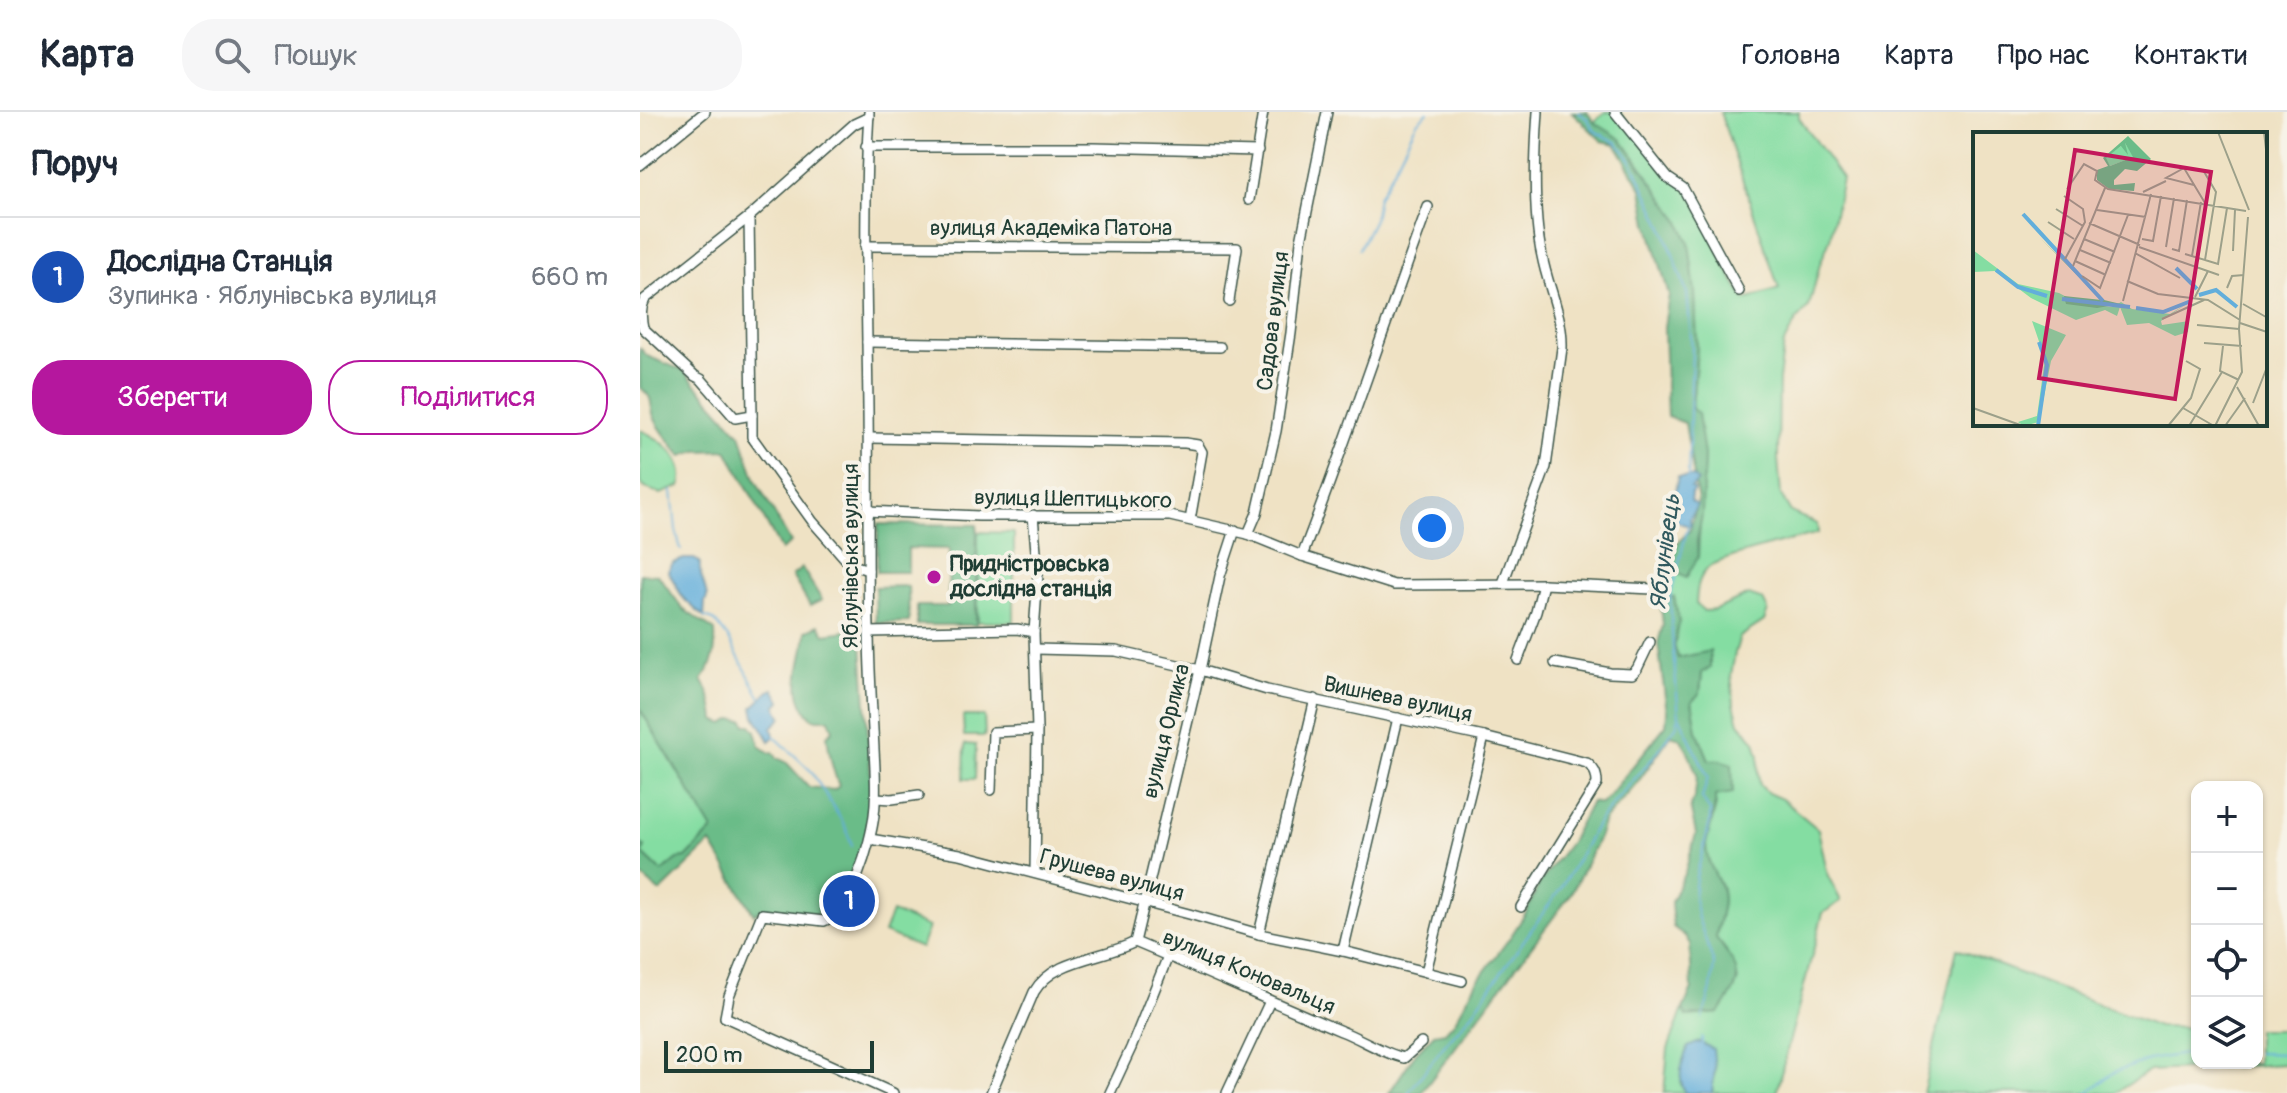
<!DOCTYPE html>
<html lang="uk">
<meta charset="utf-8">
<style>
:root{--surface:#fff;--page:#f6f6f7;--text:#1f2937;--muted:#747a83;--line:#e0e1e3;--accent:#b5179e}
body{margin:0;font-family:Pangolin,sans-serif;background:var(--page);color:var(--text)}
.controls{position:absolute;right:24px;bottom:24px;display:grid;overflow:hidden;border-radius:16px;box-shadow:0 2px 6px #0004}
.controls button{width:72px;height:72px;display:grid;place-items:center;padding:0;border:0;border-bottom:2px solid var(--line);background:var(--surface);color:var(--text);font:40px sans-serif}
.scale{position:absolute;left:24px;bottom:20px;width:210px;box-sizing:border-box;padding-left:8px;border:4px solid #1f3d34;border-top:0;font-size:22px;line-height:28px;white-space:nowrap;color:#1f3d34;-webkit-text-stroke:6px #f7f3e8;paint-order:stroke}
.you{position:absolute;left:792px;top:416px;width:28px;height:28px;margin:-20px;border:6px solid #fff;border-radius:50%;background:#1a73e8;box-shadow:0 0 0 12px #1a73e833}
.badge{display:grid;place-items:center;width:52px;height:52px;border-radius:50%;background:var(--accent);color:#fff;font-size:26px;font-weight:700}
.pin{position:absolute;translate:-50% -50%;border:4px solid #fff;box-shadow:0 2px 8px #0006}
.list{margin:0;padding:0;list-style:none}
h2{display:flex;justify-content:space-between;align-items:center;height:104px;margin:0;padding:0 32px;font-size:34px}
h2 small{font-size:26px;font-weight:400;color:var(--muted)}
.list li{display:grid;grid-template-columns:52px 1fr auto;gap:24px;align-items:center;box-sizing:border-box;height:120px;padding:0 32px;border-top:2px solid var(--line)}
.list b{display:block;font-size:30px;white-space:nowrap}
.list p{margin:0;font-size:26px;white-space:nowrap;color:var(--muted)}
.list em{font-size:26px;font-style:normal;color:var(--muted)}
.actions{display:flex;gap:16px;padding:24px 32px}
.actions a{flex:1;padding:18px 0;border:2px solid var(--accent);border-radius:32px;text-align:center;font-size:28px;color:var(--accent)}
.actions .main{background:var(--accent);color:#fff}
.icon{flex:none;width:44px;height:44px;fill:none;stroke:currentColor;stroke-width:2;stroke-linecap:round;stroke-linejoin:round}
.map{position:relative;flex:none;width:1647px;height:981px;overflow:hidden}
header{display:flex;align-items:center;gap:48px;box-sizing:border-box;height:112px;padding:0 40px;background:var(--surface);border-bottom:2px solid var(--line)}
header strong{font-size:38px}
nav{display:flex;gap:44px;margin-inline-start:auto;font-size:28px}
.search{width:560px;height:72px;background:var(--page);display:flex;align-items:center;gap:20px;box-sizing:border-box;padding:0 28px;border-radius:32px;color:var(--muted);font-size:30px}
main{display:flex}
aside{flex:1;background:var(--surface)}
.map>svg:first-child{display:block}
.green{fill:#84dda2;stroke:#528d6b;stroke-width:2}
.forest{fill:#6bbc88;stroke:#457c5e;stroke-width:2}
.water{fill:#62aedb;stroke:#407688;stroke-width:2}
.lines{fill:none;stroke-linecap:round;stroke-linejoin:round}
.stream{stroke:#62aedb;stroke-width:2}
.minor-casing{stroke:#3e564a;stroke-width:12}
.minor{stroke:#fff;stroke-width:9}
.poi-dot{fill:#b5179e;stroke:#f7f3e8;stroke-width:3}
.labels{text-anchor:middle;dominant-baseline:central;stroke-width:8;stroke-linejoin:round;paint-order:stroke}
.street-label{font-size:22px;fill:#1f3d34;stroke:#f7f3e8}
.poi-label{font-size:22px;font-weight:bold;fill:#1f3d34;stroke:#f7f3e8;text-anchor:start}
.water-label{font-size:24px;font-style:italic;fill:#30595e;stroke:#f7f3e8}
.inset-river{fill:none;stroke:#62aedb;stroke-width:4}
.inset-road{fill:none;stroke:#9ca08a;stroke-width:2}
.view{fill:#c2185b;fill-opacity:0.15;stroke:#c2185b;stroke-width:4}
.inset-edge{fill:none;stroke:#1f3d34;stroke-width:4}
</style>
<header>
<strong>Карта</strong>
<div class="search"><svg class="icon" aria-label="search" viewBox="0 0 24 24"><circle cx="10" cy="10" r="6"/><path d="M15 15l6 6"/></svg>Пошук</div>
<nav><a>Головна</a><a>Карта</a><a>Про нас</a><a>Контакти</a></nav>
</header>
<main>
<aside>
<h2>Поруч<small></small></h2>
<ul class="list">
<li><span class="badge" style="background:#1a4fb4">1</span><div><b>Дослідна Станція</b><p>Зупинка · Яблунівська вулиця</p></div><em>660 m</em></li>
</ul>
<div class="actions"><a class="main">Зберегти</a><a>Поділитися</a></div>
</aside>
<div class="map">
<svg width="1647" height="981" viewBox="0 0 1647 981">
<rect width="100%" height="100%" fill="#f7f3e8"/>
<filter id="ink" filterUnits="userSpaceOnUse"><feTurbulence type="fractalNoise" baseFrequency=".0125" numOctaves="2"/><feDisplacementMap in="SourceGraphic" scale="16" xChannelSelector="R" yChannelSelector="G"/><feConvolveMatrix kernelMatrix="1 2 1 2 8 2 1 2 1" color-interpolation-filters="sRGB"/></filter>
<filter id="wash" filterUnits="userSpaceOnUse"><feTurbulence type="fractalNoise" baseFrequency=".006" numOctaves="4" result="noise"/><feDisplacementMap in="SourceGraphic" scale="32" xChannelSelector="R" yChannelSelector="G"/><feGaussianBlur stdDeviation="1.8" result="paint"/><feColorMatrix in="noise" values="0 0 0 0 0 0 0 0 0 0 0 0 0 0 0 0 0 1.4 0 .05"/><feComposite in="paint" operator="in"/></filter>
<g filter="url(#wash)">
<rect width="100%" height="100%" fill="#efe2c4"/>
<g class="green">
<path d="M965 0H979L1028 63 1050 78 1085 153 1105 188 1139 177 1080 0H1159V6L1202 67 1190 127 1180 152 1169 195 1156 209 1144 231 1139 267 1138 347 1141 383 1151 400 1177 412 1178 421C1158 427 1079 445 1068 456 1057 467 1057 478 1056 492L1064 499 1075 498 1109 483 1123 488 1128 498 1124 509 1100 525 1095 541 1091 563 1094 591 1099 611 1115 629 1119 644 1118 661 1120 673 1128 681 1142 687 1178 717 1188 764 1201 789 1183 801 1136 981H1072L1075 956 1041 972 1045 981H1024L1028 937 1043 897 1047 904 1078 901 1095 876 1098 868 1086 838 1076 826 1083 790 1082 776 1067 749 1066 732 1076 694 1069 648 1057 619 1052 588 1060 581 1062 561 1070 540 1039 546 1034 534 1039 511 1034 485 1020 486 1031 458 1046 466 1058 445 1064 343 1052 297 1057 236 1055 181 1049 131 1039 108 995 45 954 10Z"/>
<path d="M0 318C22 327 48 347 41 374L21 382 5 376 0 371Z"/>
<polygon points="338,420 374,421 374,510 338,510"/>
<polygon points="0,597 73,718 46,746 38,747 22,760 2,741 5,735 0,731"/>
<polygon points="323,604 344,604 345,624 324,624"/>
<polygon points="325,632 336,633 335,667 324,667"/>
<polygon points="252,800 289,815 281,836 244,821"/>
<polygon points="1317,837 1518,915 1557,916 1557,951 1617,951 1617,918 1647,918 1647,952 1509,959 1475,981 1283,981"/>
</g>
<g class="forest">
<polygon points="932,0 947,0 954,10 981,27 1039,108 1049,131 1055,181 1057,236 1052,297 1058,301 1064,343 1062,403 1057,429 1058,445 1046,466 1031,458 1036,433 1050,418 1058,390 1045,311 1027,305 1024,215 1029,183 1008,111 1002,77 976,32 962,29"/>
<path d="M0 236 7 244 44 259 100 322 116 369 151 431 141 438 87 338 57 339 42 344C32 332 20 319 14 305 8 288 16 289 0 275Z"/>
<polygon points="238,412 337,413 336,513 277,513 277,494 308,494 309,437 268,436 268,460 237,460"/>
<polygon points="162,456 182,488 170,494 152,464"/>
<path d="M0 462 18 463 43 497 75 519C76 539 74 552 62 568 70 580 74 593 75 608L84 612 93 607 104 608 106 613H111L116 619 120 634 130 641 133 640 137 646 146 650 169 675 194 678 199 674C192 657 189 641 187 623L193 618 189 607H173C145 578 165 552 166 519L179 513 185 522 221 517 233 699 217 754 201 785 181 792 176 804 123 796 114 802 71 731 20 780 0 763V731L5 735 2 741 22 760 38 747 46 746 73 718 0 597Z"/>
<polygon points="268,474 269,510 236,511 235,475"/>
<path d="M1034 485 1039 511 1034 534 1038 546 1070 539V555L1062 561 1060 581 1052 589 1057 619 1069 648H1079L1092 652 1093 681 1075 684C1077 701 1066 717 1066 734 1066 751 1076 761 1081 776 1087 792 1077 809 1076 826 1102 860 1105 866 1079 901L1046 904 1043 897 1052 877 1050 832 1045 824 1033 815 1031 790 1045 760 1056 722 1050 694 1055 684 1057 663 1047 637 1040 626 1031 623 995 674 964 708 957 729 931 782 781 981H749L775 942 794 922 805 920 815 909 836 871 871 824 887 799 899 772 930 730 951 690 961 692 968 685 1026 613 1027 600 1018 531 1023 513 1020 486Z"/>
</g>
<g class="water">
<path d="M1038 365H1053L1058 369 1051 376 1054 378 1051 382V389L1057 393 1050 407 1051 414C1040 412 1033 410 1030 398L1038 393V386L1034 383Z"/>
<path d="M44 447H54L60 450C58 464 66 473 67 486L65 490 64 505 43 486 28 459 33 451Z"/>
<polygon points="134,577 141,589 136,594 142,606 132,615 134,624 130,629 115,604 113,595 129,579"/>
<path d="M1059 930 1073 937 1075 956 1072 981H1045C1037 964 1041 952 1048 935Z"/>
</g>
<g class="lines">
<g class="stream">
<polyline points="939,0 948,8 955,19 978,31 992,50 1023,115 1047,181 1052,236 1048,367"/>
<polyline points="719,137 734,107 738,85 754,56 777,10 788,0"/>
<polyline points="32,379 36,418 41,438"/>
<polyline points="1048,414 1030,486 1033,539 1039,604 1068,665 1062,686 1070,699 1070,710 1056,765 1054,787 1058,806 1074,852 1071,877 1063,906"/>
<polyline points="64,505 74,508 87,524 121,586"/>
<polyline points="134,624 171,659 205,714 212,734"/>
<polyline points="1062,932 1062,925"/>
<polyline points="1617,941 1647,942"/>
<polyline points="768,981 803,935 831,903 921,776 960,707 1015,643 1037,613 1038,607"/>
<polyline points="1447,981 1473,961 1508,948 1557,940"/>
</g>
</g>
</g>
<g filter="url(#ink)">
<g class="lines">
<g class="minor-casing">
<g id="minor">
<path d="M229 0C223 99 227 198 228 297 229 370 227 443 229 516 229 556 232 596 234 637 235 659 237 681 234 703 231 730 211 800 184 809L122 802 89 884 85 905 253 981"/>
<polyline points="975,0 1028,66 1043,76 1099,179"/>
<polyline points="226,35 453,35 618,39"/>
<polyline points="0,53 65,0"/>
<polyline points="609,88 623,0"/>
<path d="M109 105 112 303 95 306 61 267 55 264 3 216C1 206 0 197 5 187L109 105 214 12 229 5"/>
<polyline points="225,134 597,136 589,189"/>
<polyline points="227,230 580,235"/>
<polyline points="112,303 112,325 173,410 210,452 228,458"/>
<polyline points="229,326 545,331 558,333 562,340 550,408"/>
<polyline points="227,399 339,404 530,404 608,422 662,444 754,473 903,472 1013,477"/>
<polyline points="393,403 398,463 394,520 397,618 395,761"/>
<polyline points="608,422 617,401 636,319 651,221 661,129 687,0"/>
<path d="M662 444C707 328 745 211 788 95"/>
<path d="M863 471 906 355 922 236C923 203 908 176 902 144 893 104 895 42 898 0"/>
<polyline points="229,520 377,517 394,520"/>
<path d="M395 537 476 539 560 558 627 578 844 625 947 651C954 657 957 661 957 672L881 795"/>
<polyline points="878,548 896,500 903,472"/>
<polyline points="915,551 970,561 992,562 997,557 1010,530"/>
<polyline points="351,678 353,620 397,618"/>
<polyline points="236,686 252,687 279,683"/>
<polyline points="230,727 320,742 549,802 619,822 703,839 822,869"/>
<polyline points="619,822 675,587"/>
<polyline points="495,830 560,558 580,464 595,418"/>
<path d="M495 830C564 859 632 890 701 919 722 927 742 941 764 946L781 931"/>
<polyline points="703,839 758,606"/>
<polyline points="786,860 844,625"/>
<path d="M351 981 394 880C414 846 462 847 495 830"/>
<polyline points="470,981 491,936 528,844"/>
<polyline points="587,981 630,889"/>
</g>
</g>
<use href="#minor" class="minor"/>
</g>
</g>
<circle class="poi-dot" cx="294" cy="465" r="8"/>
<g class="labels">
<g class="street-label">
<text x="411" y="116">вулиця Академіка Патона</text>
<text transform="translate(633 209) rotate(-83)">Садова вулиця</text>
<text transform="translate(433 387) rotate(1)">вулиця Шептицького</text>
<text transform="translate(211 444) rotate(-90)">Яблунівська вулиця</text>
<text transform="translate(758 587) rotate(12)">Вишнева вулиця</text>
<text transform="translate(526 619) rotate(-76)">вулиця Орлика</text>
<text transform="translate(472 763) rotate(15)">Грушева вулиця</text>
<text transform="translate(609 860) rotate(23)">вулиця Коновальця</text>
</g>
<g class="poi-label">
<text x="310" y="452">Придністровська<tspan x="310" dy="25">дослідна станція</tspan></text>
</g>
<g class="water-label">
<text transform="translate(1025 440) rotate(-83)">Яблунівець</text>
</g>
</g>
<g transform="translate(1333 20)">
<rect width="294" height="294" fill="#efe2c4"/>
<path d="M152 11 161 25 137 34 132 26ZM0 118 45 152 86 161 107 172 140 175 148 170 159 177 197 182 215 171 188 189 189 193 216 189 215 200 202 204 176 191 154 193 147 175 144 184 132 178 103 188 58 166 22 139 0 140ZM59 189 93 203 78 229 66 290 51 294 45 290 64 284 72 227Z" fill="#84dda2"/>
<path d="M155 4 178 27 164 39 152 37 141 48V53L162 51 161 59 136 57 124 48V38L135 34 130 26ZM152 11 160 25 137 34 133 26 148 14 155 23ZM68 107 131 168 148 172 124 176 93 172 91 164 129 168Z" fill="#6bbc88" fill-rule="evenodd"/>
<path class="inset-river" d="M50 82 130 169M203 136 224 157M23 138 45 155 74 164M226 163 243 158 264 175M89 167 157 175M163 176 190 180 218 169M65 294 74 233 66 210"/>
<path class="inset-road" d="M245 0 276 78M291 0 294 26M221 53 193 46 211 36 232 71M94 57 111 32 124 39 122 48 135 57 273 79M170 60 193 49M91 64 110 77 112 90 92 127M83 77 110 94M124 78 173 85M75 90 101 107M116 91 167 113M111 107 142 120M169 107 180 109 188 64M166 115 246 143M193 115 201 66M199 117 206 119 214 68M107 118 138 131M260 119 262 78M162 121 207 146M212 122 232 128 243 60 230 38M219 124 228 70M232 128 245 132 254 76M102 129 133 143M100 134 132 56M109 144 127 156 155 83M154 149 185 162 235 168 267 188M254 156 259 144 271 143M222 165 235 139M150 169 178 62M270 172 293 185M189 187 231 168M267 191 294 200M224 193 266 197M231 211 269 214M250 214 247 239 266 248M264 255 286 294M280 271 294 235M0 276 50 294M210 276 241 294M195 294 218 266 227 237 213 229M216 294 249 240M242 294 269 240 266 197 275 85M252 294 272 266"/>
<path class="view" d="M102 18 238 40 202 267 66 246Z"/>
<rect width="294" height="294" class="inset-edge"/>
</g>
</svg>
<div class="controls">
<button>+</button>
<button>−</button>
<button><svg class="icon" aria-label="locate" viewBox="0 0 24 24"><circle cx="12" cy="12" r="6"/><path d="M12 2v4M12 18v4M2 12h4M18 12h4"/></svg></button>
<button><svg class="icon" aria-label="layers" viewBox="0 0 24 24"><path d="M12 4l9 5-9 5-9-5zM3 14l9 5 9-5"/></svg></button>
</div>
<div class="scale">200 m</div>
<div class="you"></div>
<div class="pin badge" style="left:209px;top:789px;background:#1a4fb4">1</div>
</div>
</main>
